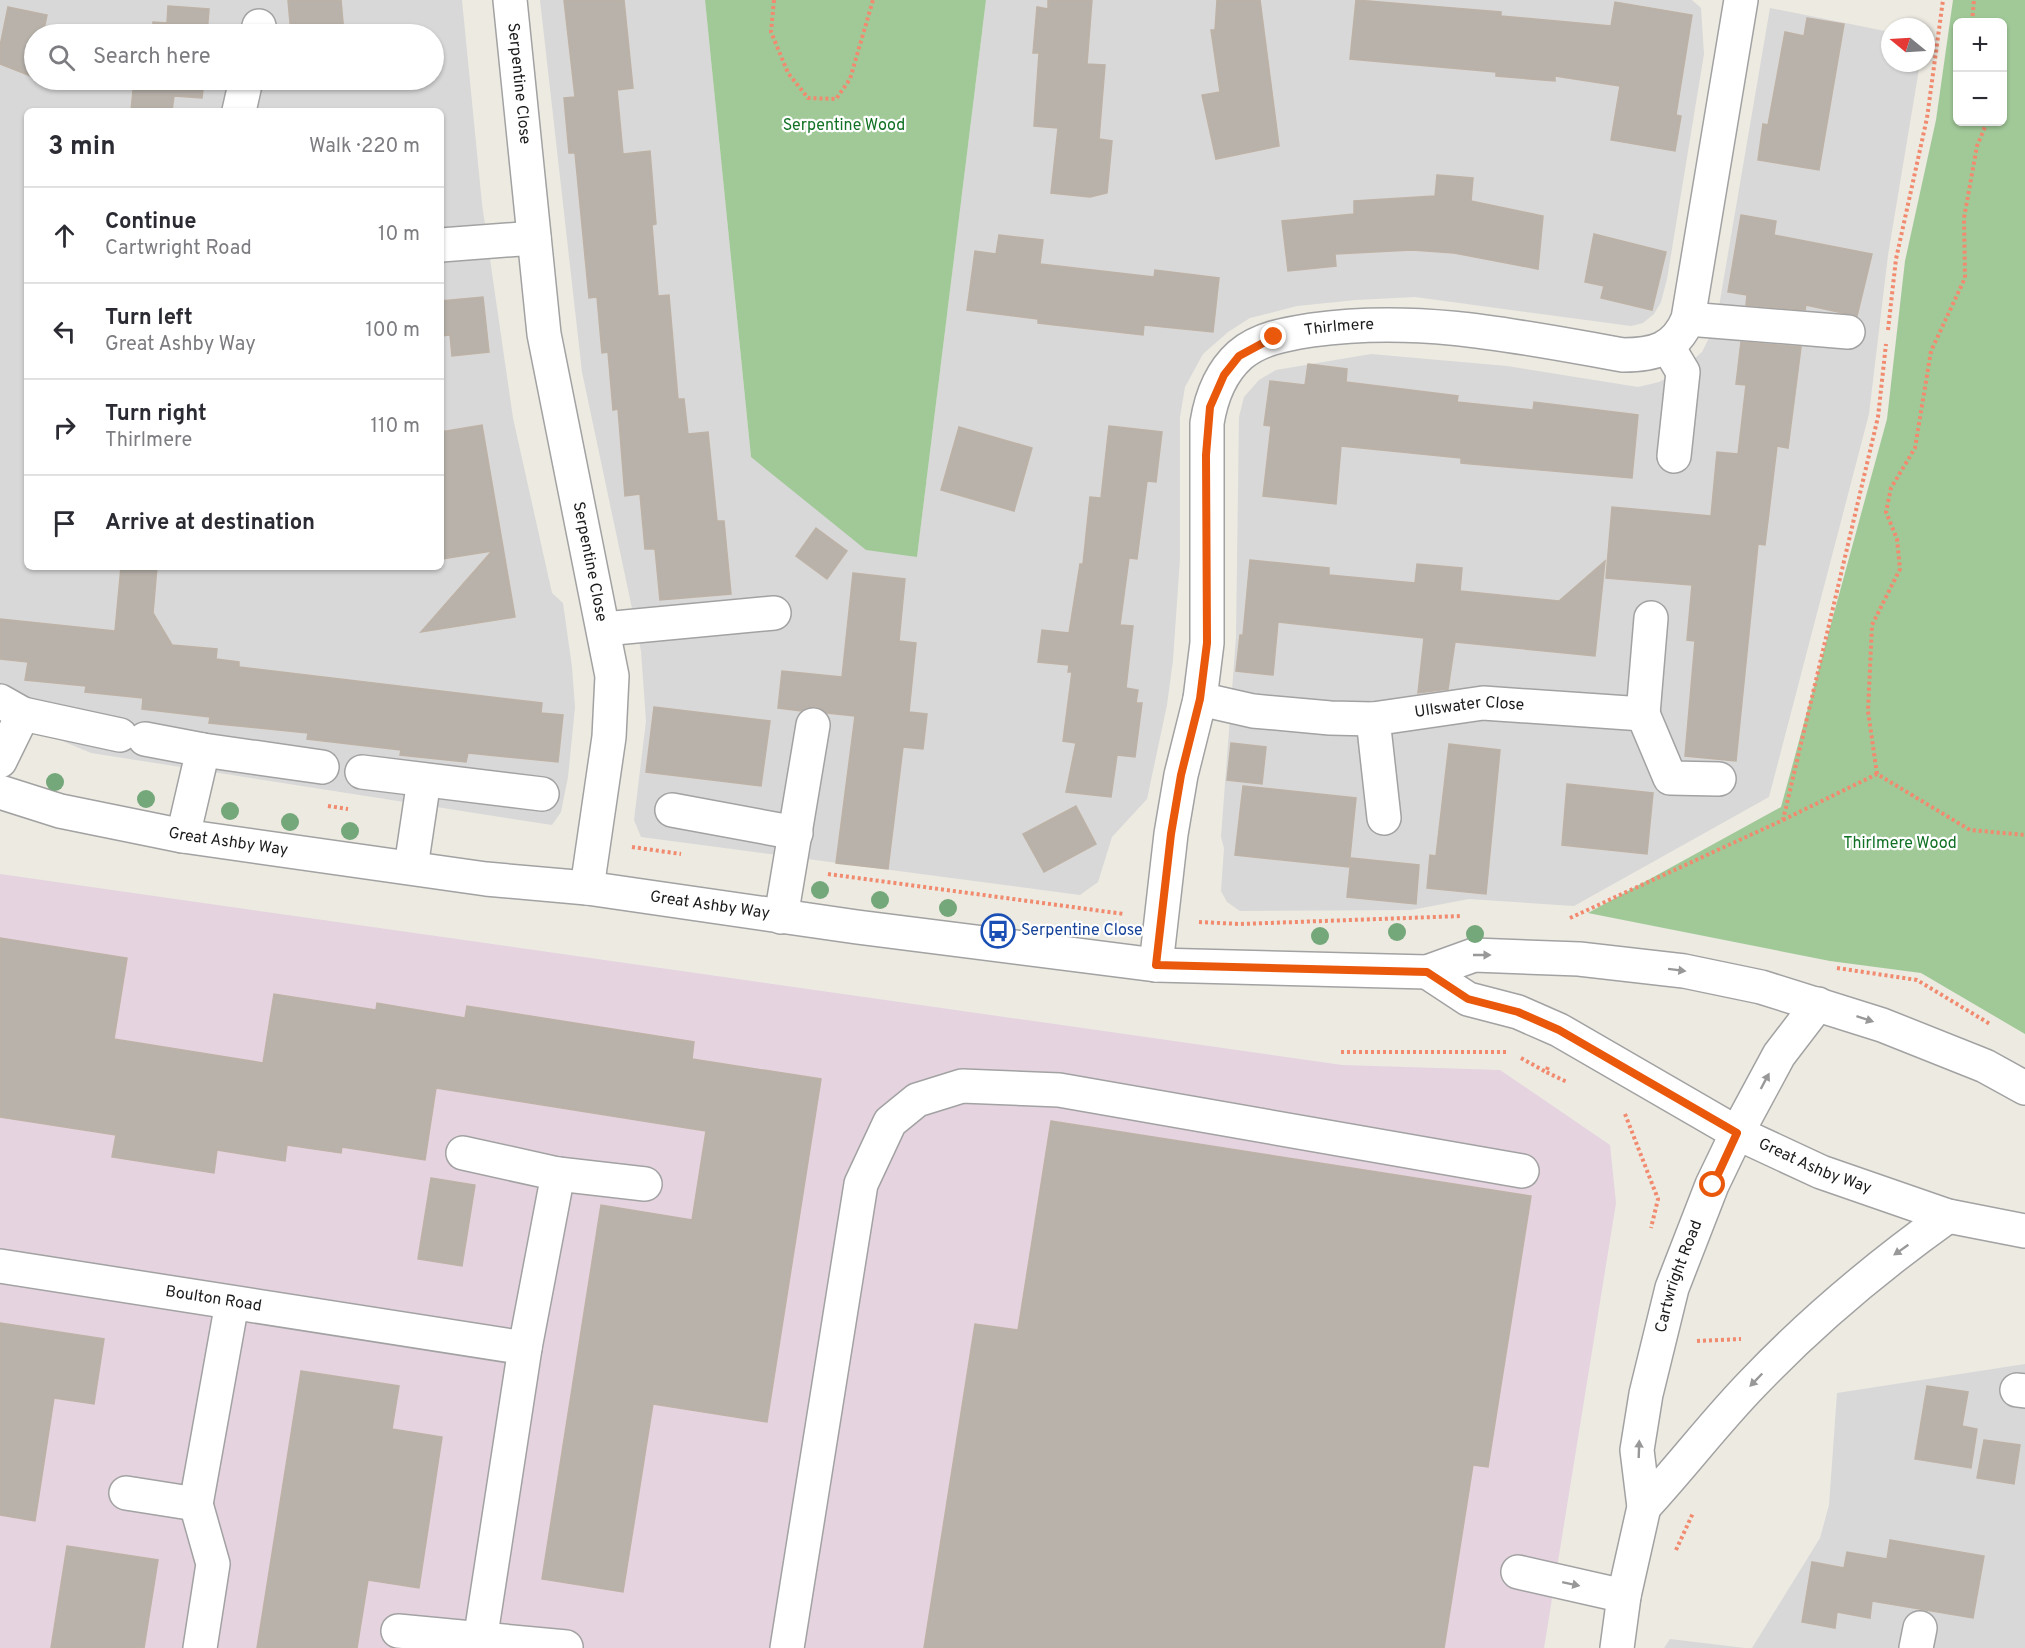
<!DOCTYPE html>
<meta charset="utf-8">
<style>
:root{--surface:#fff;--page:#f7f7f7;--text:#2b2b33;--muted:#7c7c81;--line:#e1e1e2}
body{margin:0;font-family:Overpass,sans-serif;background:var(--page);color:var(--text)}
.controls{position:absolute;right:18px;top:18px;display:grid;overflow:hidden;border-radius:9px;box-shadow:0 2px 4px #0004}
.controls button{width:54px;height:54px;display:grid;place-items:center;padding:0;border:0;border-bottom:2px solid var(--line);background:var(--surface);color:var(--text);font:30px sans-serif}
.compass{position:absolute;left:1881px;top:18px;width:54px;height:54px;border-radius:50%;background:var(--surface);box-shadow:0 2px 4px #0004;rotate:288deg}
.stop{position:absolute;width:18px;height:18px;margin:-14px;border:4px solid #ea580c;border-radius:50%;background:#fff}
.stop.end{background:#ea580c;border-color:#fff;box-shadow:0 2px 6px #0008}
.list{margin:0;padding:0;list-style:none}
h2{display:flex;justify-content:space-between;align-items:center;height:78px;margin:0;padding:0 24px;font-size:26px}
h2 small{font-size:20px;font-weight:400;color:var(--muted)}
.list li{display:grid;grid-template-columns:39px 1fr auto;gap:18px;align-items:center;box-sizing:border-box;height:96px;padding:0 24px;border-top:2px solid var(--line)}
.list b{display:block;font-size:22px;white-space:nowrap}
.list p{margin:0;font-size:20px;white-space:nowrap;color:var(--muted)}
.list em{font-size:20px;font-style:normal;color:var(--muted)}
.icon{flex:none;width:33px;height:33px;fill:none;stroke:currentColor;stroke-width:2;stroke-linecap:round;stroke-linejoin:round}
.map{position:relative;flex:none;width:2025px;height:1648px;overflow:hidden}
.search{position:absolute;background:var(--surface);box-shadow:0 2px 4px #0004;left:24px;top:24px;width:420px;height:66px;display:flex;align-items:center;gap:15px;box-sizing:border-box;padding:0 21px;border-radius:33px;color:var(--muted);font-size:22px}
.panel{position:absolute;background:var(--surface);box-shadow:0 2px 4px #0004;left:24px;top:108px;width:420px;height:462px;border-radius:9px}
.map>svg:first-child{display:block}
.residential{fill:#d9d8d8;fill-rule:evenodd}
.industrial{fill:#e5d3e0}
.forest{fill:#a1c998;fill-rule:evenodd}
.building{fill:#b8b2ab;stroke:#bdb2a5;stroke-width:1.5}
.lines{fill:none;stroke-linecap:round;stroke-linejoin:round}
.minor-casing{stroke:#a2a2a2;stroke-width:36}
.path{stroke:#f18a6e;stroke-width:4;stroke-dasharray:3 3;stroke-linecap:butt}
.minor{stroke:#fff;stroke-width:33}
.tree{fill:#74a779}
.oneway{fill:#989898}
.route{stroke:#ea580c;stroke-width:8}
.labels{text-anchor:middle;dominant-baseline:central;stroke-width:4.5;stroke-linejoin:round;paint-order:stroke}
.street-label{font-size:16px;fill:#1b1b1b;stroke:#fff}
.park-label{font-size:16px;fill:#117124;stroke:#fff}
.transit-label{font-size:16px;fill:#164399;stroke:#fff;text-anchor:start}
</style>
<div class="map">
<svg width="2025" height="1648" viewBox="0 0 2025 1648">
<rect width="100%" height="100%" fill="#eceae1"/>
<g class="residential">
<path d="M0 0H462L482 204 513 418 552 593 563 603 572 667 575 707 568 777 561 812 552 825 91 753 0 715ZM34 34H434V80H34ZM27 111H441V567H27Z"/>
<polygon points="540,0 705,0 751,457 917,557 986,0 1692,0 1701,8 1704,54 1667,279 1661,302 1654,314 1643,323 1631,326 1415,297 1356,300 1297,306 1250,318 1228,332 1203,354 1185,387 1180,417 1180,559 1173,660 1167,705 1147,799 1112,837 1098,882 1080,895 641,837 634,820 646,721 641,651 582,372"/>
<polygon points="1770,8 1890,32 1890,63 1920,63 1888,255 1869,414 1769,797 1574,906 1469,899 1411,910 1240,911 1227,902 1221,891 1224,848 1221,837 1236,637 1239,417 1244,397 1259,380 1276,370 1371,354 1507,366 1638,387 1659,382 1683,369 1702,352 1716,324"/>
<polygon points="2025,1364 2025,1648 1752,1648 1820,1538 1829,1505 1837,1393"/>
<polygon points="1670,1639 1745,1648 1664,1648"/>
</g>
<polygon class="industrial" points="0,874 1342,1065 1500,1070 1610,1145 1616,1203 1544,1648 0,1648"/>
<g class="forest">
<polygon points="705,0 986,0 917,557 866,550 751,457"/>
<path d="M1953 0H2025V1034L1921 973 1830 961 1588 913 1781 807 1887 419 1905 261 1936 120ZM1958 22H2002V122H1958Z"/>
</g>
<g class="building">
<polygon points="288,0 341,0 344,34 291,34"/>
<polygon points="564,0 624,0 633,88 617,90 623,154 650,151 656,224 652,225 658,296 669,295 678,399 684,399 688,434 708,432 717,521 724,521 731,594 660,600 655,549 645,549 640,494 625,496 618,409 613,410 608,352 602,353 597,297 589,298 575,153 569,153 564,98 575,97"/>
<polygon points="1048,0 1092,0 1087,64 1105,65 1099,139 1112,141 1107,193 1090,197 1051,193 1058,128 1034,126 1039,53 1033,53 1037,7 1048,9"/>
<polygon points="1217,0 1260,0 1279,146 1216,159 1202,95 1220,92 1211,30 1215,30"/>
<polygon points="1356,0 1501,12 1501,16 1611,26 1615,2 1692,15 1676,115 1681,116 1675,151 1611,140 1620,86 1555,76 1555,81 1496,76 1496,72 1350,59"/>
<polygon points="168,6 209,9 207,34 152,34 153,22 167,23"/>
<polygon points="8,7 47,15 43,34 34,34 33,77 0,64 0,46"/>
<polygon points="1807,18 1844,24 1819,170 1758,160 1763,124 1768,125 1785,32 1804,36"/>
<polygon points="134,80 204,80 202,98 174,96 172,111 131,111"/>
<polygon points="296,80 349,80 349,81 297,86"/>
<polygon points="1437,175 1473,178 1471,201 1543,216 1538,269 1454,253 1412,250 1335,254 1336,266 1288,271 1282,221 1354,214 1354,201 1435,196"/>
<polygon points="1741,215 1776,221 1774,235 1872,254 1857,316 1806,305 1805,310 1746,305 1747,295 1728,292"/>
<polygon points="1594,234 1666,252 1652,310 1601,298 1604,286 1585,282"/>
<polygon points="999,235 1043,240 1040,264 1154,277 1155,270 1219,278 1213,332 1144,325 1143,335 1038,323 1038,319 967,310 975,251 996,254"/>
<polygon points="483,297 489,352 452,356 450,335 441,336 441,301"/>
<polygon points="1741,342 1801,347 1788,448 1777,446 1765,545 1758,544 1736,761 1685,756 1695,641 1687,640 1692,585 1606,578 1612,507 1711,516 1717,452 1738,454 1746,385 1736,384"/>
<polygon points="1308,364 1347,369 1346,382 1458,396 1457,402 1533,410 1534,402 1638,415 1632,478 1461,463 1461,458 1341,446 1336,504 1263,496 1271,426 1264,425 1270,381 1305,385"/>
<polygon points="482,425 515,617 421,632 492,551 441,559 441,432"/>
<polygon points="1109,426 1162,432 1156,482 1147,481 1137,559 1129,558 1120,625 1133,626 1126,688 1138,690 1136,703 1142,703 1135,757 1117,755 1111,797 1066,792 1076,743 1063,741 1072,672 1068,672 1069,665 1038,662 1042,630 1069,633 1080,564 1083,564 1090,497 1101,498"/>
<polygon points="959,427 1032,448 1014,511 941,490"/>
<polygon points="816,528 847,551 827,579 796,556"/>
<polygon points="1250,560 1329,568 1329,575 1415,583 1417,564 1462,568 1460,591 1559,601 1605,561 1595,656 1455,642 1448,689 1418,693 1424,638 1278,622 1273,675 1236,671 1240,635 1243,635"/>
<polygon points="121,567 157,567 153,613 172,645 217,649 216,659 239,662 239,667 542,703 541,713 563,715 558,762 468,753 466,762 400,755 401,750 307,739 308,733 209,723 210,717 142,709 143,698 85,692 86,686 25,680 28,662 0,659 0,619 115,631"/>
<polygon points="853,573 905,579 899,641 916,643 909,712 927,714 923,749 903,747 888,869 836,863 855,716 827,713 815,706 802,711 778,708 782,671 842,677"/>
<polygon points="654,707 770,721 761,786 646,772"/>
<polygon points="1231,743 1266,747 1262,784 1227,780"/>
<polygon points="1449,744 1500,750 1486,894 1427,888 1430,855 1436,856"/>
<polygon points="1567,784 1653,793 1647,854 1562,845"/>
<polygon points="1243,786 1356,798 1349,867 1235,855"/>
<polygon points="1076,806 1096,844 1044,872 1023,834"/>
<polygon points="1351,858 1419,865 1416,904 1347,897"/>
<polygon points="0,938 127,958 114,1039 263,1063 274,994 376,1010 377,1003 465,1018 467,1006 694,1042 692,1059 821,1079 767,1422 653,1404 623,1592 542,1579 601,1205 692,1220 706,1131 436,1088 425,1160 342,1147 341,1153 287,1145 285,1161 217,1150 214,1173 112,1157 116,1135 0,1117"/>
<polygon points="1051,1121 1531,1196 1488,1467 1473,1465 1444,1648 924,1648 975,1324 1018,1330"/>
<polygon points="431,1178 475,1185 462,1266 418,1259"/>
<polygon points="0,1323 104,1339 94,1404 54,1398 35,1521 0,1515"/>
<polygon points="301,1371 399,1386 392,1429 442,1437 419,1588 368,1580 357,1648 257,1648"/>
<polygon points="1927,1386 1968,1392 1962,1426 1977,1429 1971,1468 1915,1459"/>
<polygon points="1984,1440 2020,1445 2014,1484 1977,1478"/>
<polygon points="1890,1540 1984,1556 1973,1618 1872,1601 1870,1618 1837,1612 1835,1628 1802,1622 1812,1562 1844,1568 1847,1552 1887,1559"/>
<polygon points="67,1546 158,1560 144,1648 51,1648"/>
</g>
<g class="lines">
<g class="minor-casing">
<g id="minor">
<path id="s1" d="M510 0 544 334 612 676 609 737 587 888"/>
<polyline points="257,34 259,26"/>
<polyline points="239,111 246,80"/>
<polyline points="441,245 534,238"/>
<polyline points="1688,319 1848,332"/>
<polyline points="1668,347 1683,372 1674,456"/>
<polyline points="604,629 774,613"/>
<path id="s2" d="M1200 699 1253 711 1330 718 1373 719 1483 703 1643 714 1651 618"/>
<polyline points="0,701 23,714 120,735"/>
<polyline points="1643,714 1670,778 1719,779"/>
<polyline points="1373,719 1384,818"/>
<polyline points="145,739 203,750 322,767"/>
<polyline points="0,761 23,714"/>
<polyline points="362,772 542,794"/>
<path id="s3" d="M0 792 60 811 183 836 486 879 587 888 857 927 1156 965 1427 972 1474 955 1579 959 1684 971 1761 987 1882 1025 1985 1066 2025 1088"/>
<polyline points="672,810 796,833"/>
<polyline points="183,836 203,750"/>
<polyline points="411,867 424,780"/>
<polyline points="781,917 813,725"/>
<path id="s4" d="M1156 965 1171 834 1181 775 1200 699 1207 643V423C1211 398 1220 373 1240 355 1260 338 1287 334 1312 330 1420 315 1516 336 1623 355 1653 355 1675 350 1688 319L1741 0"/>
<path id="s5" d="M1427 972 1468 999 1518 1012 1559 1030 1737 1133 1821 1172 1948 1216 2025 1231"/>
<polyline points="463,1153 558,1174 645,1184"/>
<path id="s6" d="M0 1266 525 1348"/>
<polyline points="2017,1390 2025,1391"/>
<polyline points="126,1493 196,1504 232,1303"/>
<polyline points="196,1504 213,1564 200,1648"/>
<path d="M1644 1507C1682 1466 1715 1422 1753 1383 1813 1320 1878 1266 1948 1216"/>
<polyline points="1518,1572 1624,1596"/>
<polyline points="398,1631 566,1647"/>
<polyline points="480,1641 525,1348 558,1174"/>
<polyline points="787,1648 861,1184 890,1122 917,1100 962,1086 1059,1090 1522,1171"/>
<path id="s7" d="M1617 1648 1624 1596 1644 1507 1637 1450 1646 1394 1672 1288 1712 1185 1737 1133 1779 1055 1818 1004"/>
<polyline points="1916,1648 1920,1628"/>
</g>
</g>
<g class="path">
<polyline points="774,0 771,32 788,73 808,98 836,99 850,79 873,0"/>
<polyline points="1972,22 1974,0"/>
<polyline points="2002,77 2005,82 2002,87"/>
<polyline points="1888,330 1896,259 1927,118 1943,0"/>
<polyline points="1877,774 1868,711 1872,625 1900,569 1897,539 1886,512 1891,488 1915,448 1931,351 1965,278 1964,218 1977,146 1987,122"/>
<polyline points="328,806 348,809"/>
<polyline points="1783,820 1877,774 1970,830 2025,835"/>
<polyline points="632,847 681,854"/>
<polyline points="828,874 1124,914"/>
<polyline points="1570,918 1783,820 1878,417 1886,344"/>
<polyline points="1199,922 1240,924 1462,916"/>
<polyline points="1837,968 1917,980 1990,1024"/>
<polyline points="1341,1052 1509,1052"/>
<polyline points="1521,1058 1546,1072"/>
<polyline points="1548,1067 1546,1072 1567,1082"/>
<polyline points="1625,1114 1658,1199 1651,1228"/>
<polyline points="1697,1341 1741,1339"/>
<polyline points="1676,1550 1693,1513"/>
</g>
<use href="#minor" class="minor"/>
</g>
<g class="tree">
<circle cx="55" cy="782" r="9"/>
<circle cx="146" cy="799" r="9"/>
<circle cx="230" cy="811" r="9"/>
<circle cx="290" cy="822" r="9"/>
<circle cx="350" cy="831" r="9"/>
<circle cx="820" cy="890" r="9"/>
<circle cx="880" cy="900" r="9"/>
<circle cx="948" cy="908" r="9"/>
<circle cx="1397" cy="932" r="9"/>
<circle cx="1475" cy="934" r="9"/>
<circle cx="1320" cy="936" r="9"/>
</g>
<defs><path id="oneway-solid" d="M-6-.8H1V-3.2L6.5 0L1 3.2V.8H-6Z" transform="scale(1.5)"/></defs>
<g class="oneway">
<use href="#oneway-solid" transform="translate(1482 955)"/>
<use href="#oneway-solid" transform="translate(1677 970) rotate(7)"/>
<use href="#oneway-solid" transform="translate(1865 1019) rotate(18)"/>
<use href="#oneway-solid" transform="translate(1765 1081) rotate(-62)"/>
<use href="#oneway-solid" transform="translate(1901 1250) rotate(145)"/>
<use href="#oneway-solid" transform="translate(1756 1380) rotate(134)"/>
<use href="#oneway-solid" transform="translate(1639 1449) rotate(-88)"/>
<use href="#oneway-solid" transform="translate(1571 1584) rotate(12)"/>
</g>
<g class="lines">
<polyline class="route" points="1274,337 1239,356 1224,375 1210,407 1206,455 1207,643 1200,699 1181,775 1171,834 1156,965 1427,972 1468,999 1518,1012 1559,1030 1737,1133 1713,1185"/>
</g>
<defs>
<g id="bus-ring" transform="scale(1.725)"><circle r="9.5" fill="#fff" stroke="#1a4fb4" stroke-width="1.5"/><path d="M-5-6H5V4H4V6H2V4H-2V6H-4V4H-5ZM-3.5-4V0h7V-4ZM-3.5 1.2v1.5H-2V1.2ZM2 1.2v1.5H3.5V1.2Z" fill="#1a4fb4"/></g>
</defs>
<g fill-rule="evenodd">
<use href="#bus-ring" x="998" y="931"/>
</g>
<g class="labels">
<g class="street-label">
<text stroke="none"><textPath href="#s1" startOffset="84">Serpentine Close</textPath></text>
<text stroke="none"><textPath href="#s4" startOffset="728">Thirlmere</textPath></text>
<text stroke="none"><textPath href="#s1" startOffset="568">Serpentine Close</textPath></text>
<text stroke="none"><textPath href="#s2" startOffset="272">Ullswater Close</textPath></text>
<text stroke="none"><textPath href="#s3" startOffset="234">Great Ashby Way</textPath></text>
<text stroke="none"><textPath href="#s3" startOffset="720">Great Ashby Way</textPath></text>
<text stroke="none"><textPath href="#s5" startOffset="436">Great Ashby Way</textPath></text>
<text stroke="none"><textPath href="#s7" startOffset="380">Cartwright Road</textPath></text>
<text stroke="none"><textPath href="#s6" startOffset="216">Boulton Road</textPath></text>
</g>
<g class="park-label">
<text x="844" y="126">Serpentine Wood</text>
<text x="1900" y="844">Thirlmere Wood</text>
</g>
<g class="transit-label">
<text x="1021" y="931">Serpentine Close</text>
</g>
</g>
</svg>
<div class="controls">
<button>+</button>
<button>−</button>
</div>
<svg class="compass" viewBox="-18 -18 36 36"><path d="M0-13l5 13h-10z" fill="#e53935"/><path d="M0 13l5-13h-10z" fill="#7c7c81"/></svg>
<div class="stop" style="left:1713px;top:1185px"></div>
<div class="stop end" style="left:1274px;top:337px"></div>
<div class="search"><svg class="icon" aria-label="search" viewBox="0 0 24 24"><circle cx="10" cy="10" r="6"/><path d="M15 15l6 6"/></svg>Search here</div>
<section class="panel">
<h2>3 min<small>Walk · 220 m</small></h2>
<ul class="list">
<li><svg class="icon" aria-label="ahead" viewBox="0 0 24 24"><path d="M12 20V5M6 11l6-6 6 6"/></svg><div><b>Continue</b><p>Cartwright Road</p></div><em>10 m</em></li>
<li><svg class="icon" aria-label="left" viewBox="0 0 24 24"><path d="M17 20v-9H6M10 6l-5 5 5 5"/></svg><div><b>Turn left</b><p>Great Ashby Way</p></div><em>100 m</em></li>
<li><svg class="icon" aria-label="right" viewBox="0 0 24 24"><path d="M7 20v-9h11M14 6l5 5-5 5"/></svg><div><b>Turn right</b><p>Thirlmere</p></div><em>110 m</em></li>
<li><svg class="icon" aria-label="arrive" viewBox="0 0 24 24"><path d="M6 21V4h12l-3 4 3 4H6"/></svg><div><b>Arrive at destination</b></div></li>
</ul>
</section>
</div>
